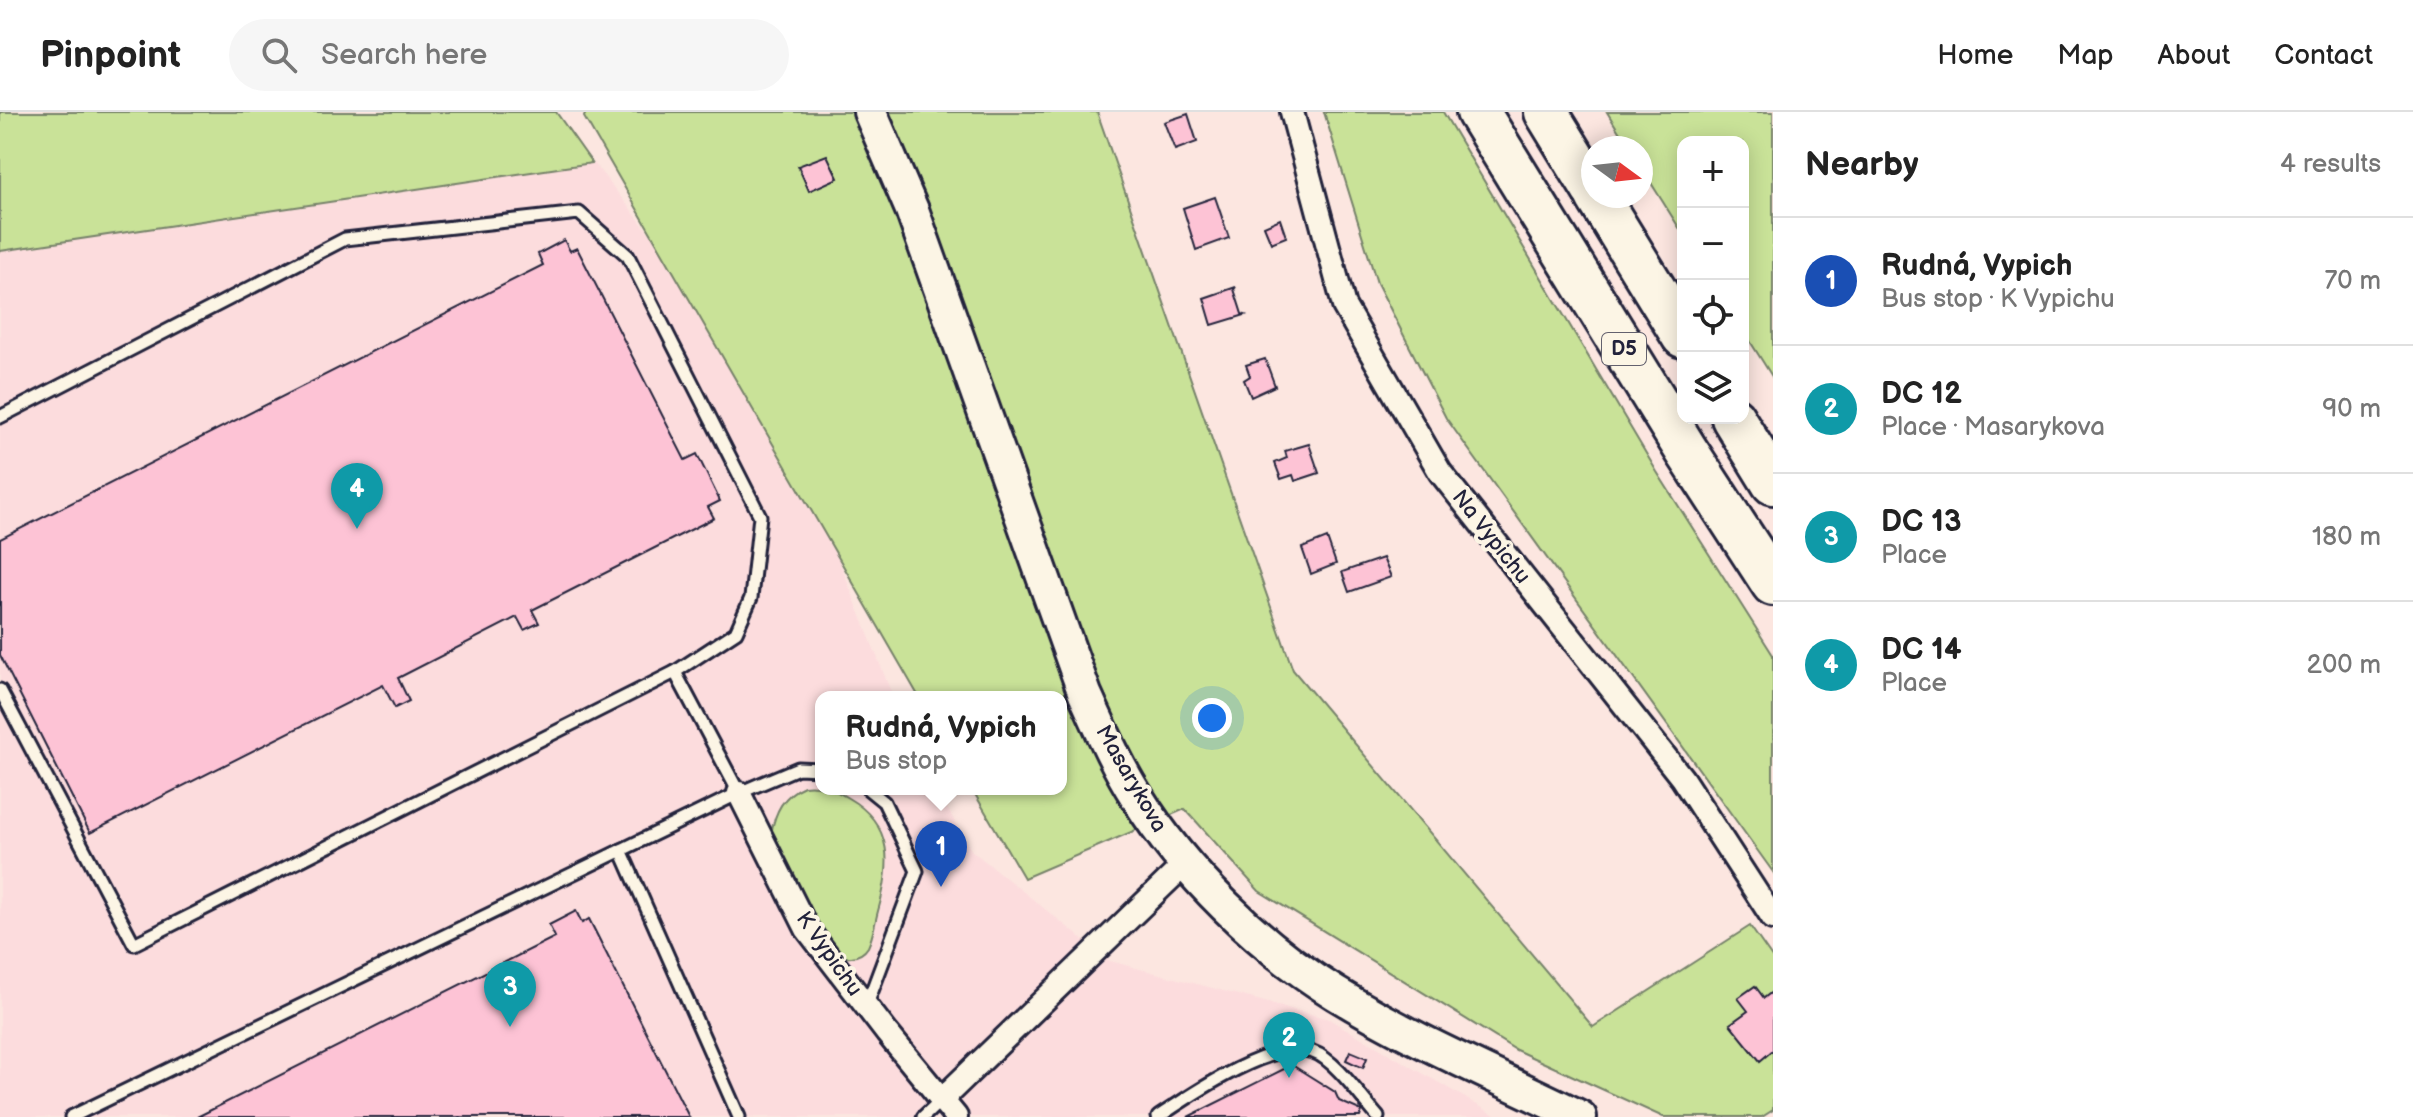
<!DOCTYPE html>
<meta charset="utf-8">
<style>
:root{--surface:#fff;--page:#f6f6f6;--text:#222;--muted:#767676;--line:#e0e0e0;--accent:#7c3aed}
body{margin:0;font-family:"Balsamiq Sans",sans-serif;background:var(--page);color:var(--text)}
.controls{position:absolute;right:24px;top:24px;display:grid;overflow:hidden;border-radius:16px;box-shadow:0 4px 20px #0003}
.controls button{width:72px;height:72px;display:grid;place-items:center;padding:0;border:0;border-bottom:2px solid var(--line);background:var(--surface);color:var(--text);font:40px sans-serif}
.compass{position:absolute;left:1581px;top:24px;width:72px;height:72px;border-radius:50%;background:var(--surface);box-shadow:0 4px 20px #0003;rotate:105deg}
.you{position:absolute;left:1212px;top:606px;width:28px;height:28px;margin:-20px;border:6px solid #fff;border-radius:50%;background:#1a73e8;box-shadow:0 0 0 12px #1a73e833}
.badge{display:grid;place-items:center;width:52px;height:52px;border-radius:50%;background:var(--accent);color:#fff;font-size:26px;font-weight:700}
.pin{position:absolute;translate:-50% -66px;filter:drop-shadow(0 2px 4px #0008)}
.pin::after{content:'';position:absolute;top:42px;width:28px;height:24px;background:inherit;clip-path:polygon(0 0,100% 0,50% 100%)}
.popup{position:absolute;left:815px;top:579px;width:252px;height:104px;box-sizing:border-box;display:grid;place-content:center;border-radius:16px;background:var(--surface);filter:drop-shadow(0 2px 6px #0005);font-size:26px;white-space:nowrap;color:var(--muted)}
.popup b{font-size:30px;color:var(--text)}
.popup::after{content:'';position:absolute;left:50%;top:100%;margin-left:-16px;border:16px solid transparent;border-top-color:var(--surface)}
.list{margin:0;padding:0;list-style:none}
h2{display:flex;justify-content:space-between;align-items:center;height:104px;margin:0;padding:0 32px;font-size:34px}
h2 small{font-size:26px;font-weight:400;color:var(--muted)}
.list li{display:grid;grid-template-columns:52px 1fr auto;gap:24px;align-items:center;box-sizing:border-box;height:128px;padding:0 32px;border-top:2px solid var(--line)}
.list b{display:block;font-size:30px;white-space:nowrap}
.list p{margin:0;font-size:26px;white-space:nowrap;color:var(--muted)}
.list em{font-size:26px;font-style:normal;color:var(--muted)}
.icon{flex:none;width:44px;height:44px;fill:none;stroke:currentColor;stroke-width:2;stroke-linecap:round;stroke-linejoin:round}
.map{position:relative;flex:none;width:1773px;height:1005px;overflow:hidden}
header{display:flex;align-items:center;gap:48px;box-sizing:border-box;height:112px;padding:0 40px;background:var(--surface);border-bottom:2px solid var(--line)}
header strong{font-size:38px}
nav{display:flex;gap:44px;margin-inline-start:auto;font-size:28px}
.search{width:560px;height:72px;background:var(--page);display:flex;align-items:center;gap:20px;box-sizing:border-box;padding:0 28px;border-radius:44px;color:var(--muted);font-size:30px}
main{display:flex}
aside{flex:1;background:var(--surface)}
.map>svg:first-child{display:block}
.built{fill:#fcdcdd}
.green{fill:#c9e298;stroke:#76826a;stroke-width:2}
.building{fill:#fdc3d5;stroke:#22223b;stroke-width:2}
.lines{fill:none;stroke-linecap:round;stroke-linejoin:round}
.lane-casing{stroke:#22223b;stroke-width:17}
.street-casing{stroke:#22223b;stroke-width:28}
.secondary-casing{stroke:#22223b;stroke-width:38}
.highway-casing{stroke:#22223b;stroke-width:48}
.lane{stroke:#fcf5e5;stroke-width:11}
.street{stroke:#fcf5e5;stroke-width:22}
.secondary{stroke:#fcf5e5;stroke-width:32}
.highway{stroke:#fcf5e5;stroke-width:42}
.labels{text-anchor:middle;dominant-baseline:central;stroke-width:8;stroke-linejoin:round;paint-order:stroke}
.shield{fill:#fcf5e5;stroke:#63616e;stroke-width:2}
.shield-label{font-size:20px;font-weight:bold;fill:#22223b}
.street-label{font-size:22px;fill:#22223b;stroke:#fcf5e5}
</style>
<header>
<strong>Pinpoint</strong>
<div class="search"><svg class="icon" aria-label="search" viewBox="0 0 24 24"><circle cx="10" cy="10" r="6"/><path d="M15 15l6 6"/></svg>Search here</div>
<nav><a>Home</a><a>Map</a><a>About</a><a>Contact</a></nav>
</header>
<main>
<div class="map">
<svg width="1773" height="1005" viewBox="0 0 1773 1005">
<rect width="100%" height="100%" fill="#fce6e0"/>
<filter id="ink" filterUnits="userSpaceOnUse"><feTurbulence type="fractalNoise" baseFrequency=".0125" numOctaves="2"/><feDisplacementMap in="SourceGraphic" scale="16" xChannelSelector="R" yChannelSelector="G"/><feConvolveMatrix kernelMatrix="1 2 1 2 8 2 1 2 1" color-interpolation-filters="sRGB"/></filter>
<g filter="url(#ink)">
<polygon class="built" points="594,51 723,214 789,322 893,585 821,585 821,677 936,677 971,738 1110,849 1329,907 1498,1005 0,1005 0,139"/>
<g class="green">
<polygon points="0,0 556,0 592,51 0,139"/>
<polygon points="586,0 1097,0 1293,558 1593,915 1750,814 1773,847 1773,998 1762,1005 1663,1005 1516,938 1259,779 1185,697 1024,766 972,677 1061,677 1061,585 919,585 584,5"/>
<polygon points="1324,0 1443,0 1657,360 1773,543 1773,760 1446,306 1377,171"/>
<polygon points="1607,0 1773,0 1773,266 1743,218 1743,30 1683,30 1683,122 1641,55 1641,36 1629,36"/>
<path d="M804 674C820 672 834 677 848 686 895 713 891 754 878 799 875 810 873 825 868 835 860 848 840 848 830 839L771 722C775 700 783 683 804 674Z"/>
</g>
<g class="building">
<polygon points="1188,2 1197,30 1175,38 1164,10"/>
<polygon points="827,43 838,66 809,79 798,54"/>
<polygon points="1215,85 1229,126 1196,138 1183,96"/>
<polygon points="1280,107 1286,125 1271,131 1264,114"/>
<polygon points="564,128 570,139 577,136 685,348 697,342 720,389 708,395 714,406 532,498 539,511 524,518 517,505 398,566 409,589 395,596 383,573 90,721 0,543 0,427 543,153 538,142"/>
<polygon points="1236,175 1234,177 1242,202 1245,203 1212,213 1204,186"/>
<polygon points="1265,247 1275,274 1251,285 1244,268 1250,264 1246,253"/>
<polygon points="1309,332 1319,361 1295,369 1293,363 1281,367 1275,351 1287,346 1285,339"/>
<polygon points="1327,426 1336,452 1311,462 1302,436"/>
<polygon points="1383,446 1391,465 1349,480 1342,460"/>
<polygon points="576,799 582,811 589,807 689,1005 197,1005 555,825 549,813"/>
<polygon points="1755,874 1764,886 1773,879 1773,938 1760,949 1730,912 1748,899 1738,886"/>
<polygon points="1350,939 1367,946 1363,956 1346,948"/>
<polygon points="1292,953 1335,980 1339,989 1362,999 1360,1005 1188,1005"/>
</g>
<g class="lines">
<g class="lane-casing">
<g id="lane">
<polyline points="0,305 345,127 579,101 628,144 760,404 751,486 736,520 675,560 134,832 0,578"/>
<polyline points="675,560 739,681"/>
<polyline points="621,738 739,1005"/>
<polyline points="866,895 917,759 884,690 868,677"/>
<polyline points="71,1005 739,681 798,656 821,657"/>
<polyline points="923,1005 941,988"/>
<path d="M1158 1005C1191 983 1273 926 1313 940 1335 947 1362 987 1378 1005"/>
</g>
</g>
<g class="street-casing">
<g id="street">
<polyline points="1292,0 1344,194 1440,360 1682,666 1773,806"/>
<polyline points="739,681 807,817 887,921 956,1005"/>
<polyline points="941,988 1186,751"/>
</g>
</g>
<g class="secondary-casing">
<path id="secondary" d="M870 0 912 98 1085 582C1101 617 1116 652 1137 685 1183 760 1260 835 1335 881 1413 929 1499 965 1580 1005"/>
</g>
<g class="highway-casing">
<g id="highway">
<polyline points="1478,0 1686,338 1773,472"/>
<polyline points="1546,0 1593,77"/>
<polyline points="1597,84 1683,224"/>
<polyline points="1733,306 1773,371"/>
</g>
</g>
<use href="#lane" class="lane"/>
<use href="#street" class="street"/>
<use href="#secondary" class="secondary"/>
<use href="#highway" class="highway"/>
</g>
</g>
<g class="labels">
<rect class="shield" x="1602" y="221" width="44" height="32" rx="6"/>
<g class="shield-label">
<text x="1624" y="237">D5</text>
</g>
<g class="street-label">
<text transform="translate(1491 425) rotate(52)">Na Vypichu</text>
<text transform="translate(1131 667) rotate(60)">Masarykova</text>
<text transform="translate(829 842) rotate(55)">K Vypichu</text>
</g>
</g>
</svg>
<div class="controls">
<button>+</button>
<button>−</button>
<button><svg class="icon" aria-label="locate" viewBox="0 0 24 24"><circle cx="12" cy="12" r="6"/><path d="M12 2v4M12 18v4M2 12h4M18 12h4"/></svg></button>
<button><svg class="icon" aria-label="layers" viewBox="0 0 24 24"><path d="M12 4l9 5-9 5-9-5zM3 14l9 5 9-5"/></svg></button>
</div>
<svg class="compass" viewBox="-18 -18 36 36"><path d="M0-13l5 13h-10z" fill="#e53935"/><path d="M0 13l5-13h-10z" fill="#767676"/></svg>
<div class="you"></div>
<div class="pin badge" style="left:941px;top:775px;background:#1a4fb4">1</div>
<div class="popup"><b>Rudná, Vypich</b>Bus stop</div>
<div class="pin badge" style="left:1289px;top:966px;background:#0f9aa8">2</div>
<div class="pin badge" style="left:510px;top:915px;background:#0f9aa8">3</div>
<div class="pin badge" style="left:357px;top:417px;background:#0f9aa8">4</div>
</div>
<aside>
<h2>Nearby<small>4 results</small></h2>
<ul class="list">
<li><span class="badge" style="background:#1a4fb4">1</span><div><b>Rudná, Vypich</b><p>Bus stop · K Vypichu</p></div><em>70 m</em></li>
<li><span class="badge" style="background:#0f9aa8">2</span><div><b>DC 12</b><p>Place · Masarykova</p></div><em>90 m</em></li>
<li><span class="badge" style="background:#0f9aa8">3</span><div><b>DC 13</b><p>Place</p></div><em>180 m</em></li>
<li><span class="badge" style="background:#0f9aa8">4</span><div><b>DC 14</b><p>Place</p></div><em>200 m</em></li>
</ul>
</aside>
</main>
